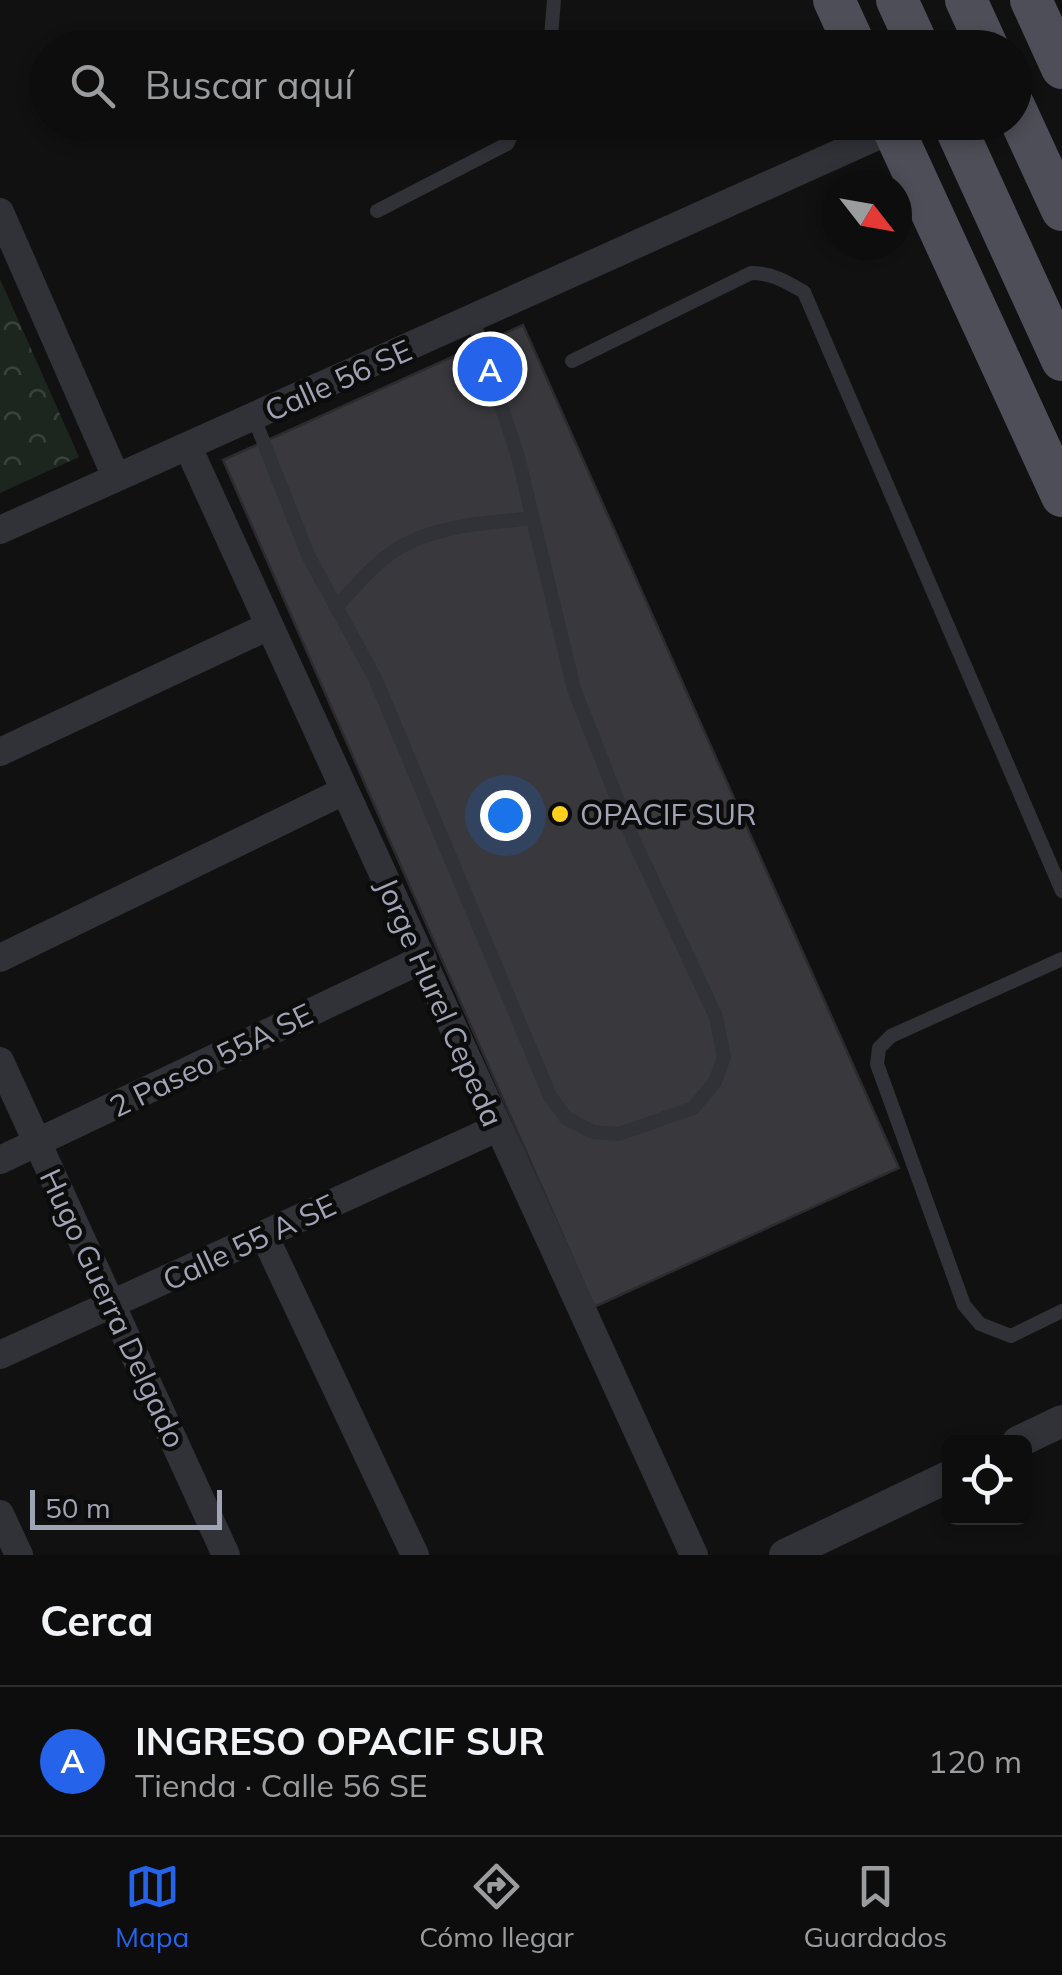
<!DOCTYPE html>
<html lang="es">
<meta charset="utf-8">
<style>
:root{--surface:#0d0d0e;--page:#161617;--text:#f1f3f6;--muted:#9a9c9e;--line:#2d2d2e;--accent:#2563eb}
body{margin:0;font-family:Mulish,sans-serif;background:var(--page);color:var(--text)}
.controls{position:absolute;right:30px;bottom:30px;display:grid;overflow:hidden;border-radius:15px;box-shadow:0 5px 15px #0003}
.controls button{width:90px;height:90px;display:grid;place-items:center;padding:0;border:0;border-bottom:2px solid var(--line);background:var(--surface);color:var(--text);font:50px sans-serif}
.compass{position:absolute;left:822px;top:170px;width:90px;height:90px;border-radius:50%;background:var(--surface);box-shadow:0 5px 15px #0003;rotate:121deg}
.scale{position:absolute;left:30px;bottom:25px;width:192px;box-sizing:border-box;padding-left:10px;border:5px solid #a1a4b4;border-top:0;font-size:28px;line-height:35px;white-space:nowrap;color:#a1a4b4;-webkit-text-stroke:8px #0c0c0d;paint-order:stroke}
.you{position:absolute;left:505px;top:815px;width:35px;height:35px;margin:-25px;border:8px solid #fff;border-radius:50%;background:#1a73e8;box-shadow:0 0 0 15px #1a73e833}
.badge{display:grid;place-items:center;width:65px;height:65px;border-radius:50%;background:var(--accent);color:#fff;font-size:32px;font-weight:700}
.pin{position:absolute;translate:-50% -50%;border:5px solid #fff;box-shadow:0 2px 10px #0006}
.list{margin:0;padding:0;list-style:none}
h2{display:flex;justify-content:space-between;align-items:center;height:130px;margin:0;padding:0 40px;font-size:42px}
h2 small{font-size:32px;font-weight:400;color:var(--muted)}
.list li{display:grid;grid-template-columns:65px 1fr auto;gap:30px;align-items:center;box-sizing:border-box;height:150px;padding:0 40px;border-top:2px solid var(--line)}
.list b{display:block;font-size:38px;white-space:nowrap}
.list p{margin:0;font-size:32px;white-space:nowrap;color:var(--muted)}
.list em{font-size:32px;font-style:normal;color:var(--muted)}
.icon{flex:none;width:55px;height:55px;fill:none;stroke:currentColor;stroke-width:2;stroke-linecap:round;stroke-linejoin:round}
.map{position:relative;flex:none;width:1062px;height:1555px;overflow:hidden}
.search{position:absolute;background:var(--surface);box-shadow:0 5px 15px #0003;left:30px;right:30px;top:30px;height:110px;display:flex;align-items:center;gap:25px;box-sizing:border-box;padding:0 35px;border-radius:55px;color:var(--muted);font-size:38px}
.sheet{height:280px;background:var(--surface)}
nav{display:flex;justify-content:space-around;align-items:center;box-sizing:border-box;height:140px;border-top:2px solid var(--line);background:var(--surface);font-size:28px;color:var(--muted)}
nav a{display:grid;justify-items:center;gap:5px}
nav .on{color:var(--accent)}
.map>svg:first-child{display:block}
.park{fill:url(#park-crowns)}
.building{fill:#38383d;stroke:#2b2a2f;stroke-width:2.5}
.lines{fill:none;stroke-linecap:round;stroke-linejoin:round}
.service{stroke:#313238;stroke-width:14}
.minor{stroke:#313238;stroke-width:28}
.tertiary{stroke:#313238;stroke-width:32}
.primary{stroke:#4d4e57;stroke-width:42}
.poi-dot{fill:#ffd11c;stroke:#0c0c0d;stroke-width:4}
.labels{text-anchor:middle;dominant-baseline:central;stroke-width:9;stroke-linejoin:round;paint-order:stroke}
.street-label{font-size:30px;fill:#a1a4b4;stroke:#0c0c0d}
.poi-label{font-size:30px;fill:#a1a4b4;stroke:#0c0c0d;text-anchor:start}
</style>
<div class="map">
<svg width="1062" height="1555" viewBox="0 0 1062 1555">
<defs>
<pattern id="park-crowns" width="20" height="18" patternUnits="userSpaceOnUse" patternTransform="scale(2.5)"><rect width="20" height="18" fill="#1d251f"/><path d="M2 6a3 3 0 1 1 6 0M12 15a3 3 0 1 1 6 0" fill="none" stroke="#3b423d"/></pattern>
</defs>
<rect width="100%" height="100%" fill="#111112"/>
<polygon class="park" points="0,279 79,457 0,493"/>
<polygon class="building" points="523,325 899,1168 594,1307 223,460"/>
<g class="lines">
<g class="service">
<polyline points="550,48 554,0"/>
<polyline points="377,211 507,144 518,122"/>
<path d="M572 361 751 273C772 273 785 281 804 292L1062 891"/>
<polyline points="254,418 308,555 375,678 550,1096 566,1118 593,1132 619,1134 693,1108 715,1082 724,1057 716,1017 633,839 574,689 518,457 473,319"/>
<path d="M336 607C357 585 380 556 408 543 446 524 491 523 533 518"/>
<polyline points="1062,959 891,1036 879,1048 877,1064 964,1305 980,1324 1011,1336 1062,1311"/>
</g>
<g class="minor">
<polyline points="0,212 116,477"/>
<polyline points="188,447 694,1555"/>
<polyline points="0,530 893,129"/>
<polyline points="0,752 269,626"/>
<polyline points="0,958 344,791"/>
<polyline points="0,1061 226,1555"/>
<polyline points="0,1160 423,959"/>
<polyline points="264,1235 415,1555"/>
<polyline points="0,1355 497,1128"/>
<polyline points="0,1514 19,1555"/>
</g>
<g class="tertiary">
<polyline points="1018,1442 1062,1421"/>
<polyline points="785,1555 950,1476"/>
</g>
<g class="primary">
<polyline points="834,0 856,48"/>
<polyline points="897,0 919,48"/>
<polyline points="966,0 988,48"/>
<polyline points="1031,0 1062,68"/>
<polyline points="1014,106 1062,210"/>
<polyline points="890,122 1062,496"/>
<polyline points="953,122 1062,360"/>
</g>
</g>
<circle class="poi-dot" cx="560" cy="814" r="10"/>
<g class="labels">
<g class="street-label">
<text transform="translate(338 380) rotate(-24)">Calle 56 SE</text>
<text transform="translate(440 1002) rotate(66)">Jorge Hurel Cepeda</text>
<text transform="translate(211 1060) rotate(-26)">2 Paseo 55A SE</text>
<text transform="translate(249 1242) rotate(-25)">Calle 55 A SE</text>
<text transform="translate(113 1308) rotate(65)">Hugo Guerra Delgado</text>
</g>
<g class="poi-label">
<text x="580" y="814">OPACIF SUR</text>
</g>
</g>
</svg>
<div class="controls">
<button><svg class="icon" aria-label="locate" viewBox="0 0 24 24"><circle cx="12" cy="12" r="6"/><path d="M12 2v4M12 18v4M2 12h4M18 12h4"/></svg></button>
</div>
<svg class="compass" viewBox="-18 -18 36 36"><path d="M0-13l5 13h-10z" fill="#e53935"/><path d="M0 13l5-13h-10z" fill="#9a9c9e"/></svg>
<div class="scale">50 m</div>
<div class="you"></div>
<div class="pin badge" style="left:490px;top:369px">A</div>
<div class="search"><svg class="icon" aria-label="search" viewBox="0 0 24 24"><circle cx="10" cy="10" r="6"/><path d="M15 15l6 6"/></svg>Buscar aquí</div>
</div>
<section class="sheet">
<h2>Cerca<small></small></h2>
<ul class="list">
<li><span class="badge">A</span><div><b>INGRESO OPACIF SUR</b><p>Tienda · Calle 56 SE</p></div><em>120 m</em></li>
</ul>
</section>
<nav>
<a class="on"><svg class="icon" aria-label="map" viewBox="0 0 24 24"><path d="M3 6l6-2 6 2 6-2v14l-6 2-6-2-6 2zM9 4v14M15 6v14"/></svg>Mapa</a>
<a><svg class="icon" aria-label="directions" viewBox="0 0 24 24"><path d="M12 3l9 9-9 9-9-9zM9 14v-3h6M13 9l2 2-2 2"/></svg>Cómo llegar</a>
<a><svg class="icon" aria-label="saved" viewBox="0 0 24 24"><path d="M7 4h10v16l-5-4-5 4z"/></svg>Guardados</a>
</nav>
